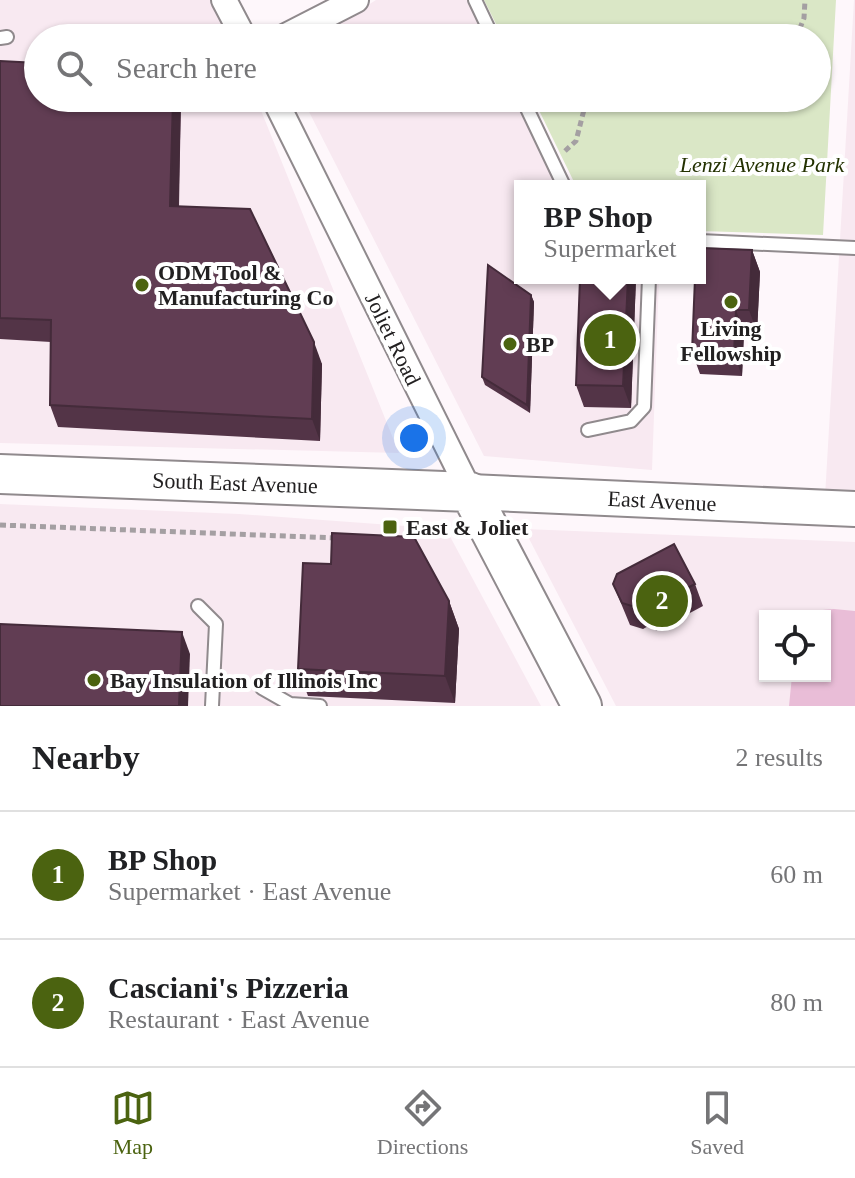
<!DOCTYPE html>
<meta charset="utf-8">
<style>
:root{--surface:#fff;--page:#f2f2f2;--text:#202124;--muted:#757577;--line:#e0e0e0;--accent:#4b6310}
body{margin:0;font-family:Georgia,serif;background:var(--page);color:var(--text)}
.controls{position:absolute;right:24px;bottom:24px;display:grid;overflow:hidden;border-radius:0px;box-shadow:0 2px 6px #0004}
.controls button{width:72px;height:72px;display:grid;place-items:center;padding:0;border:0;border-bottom:2px solid var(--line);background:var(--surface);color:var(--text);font:40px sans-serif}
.you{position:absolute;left:414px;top:438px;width:28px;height:28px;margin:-20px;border:6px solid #fff;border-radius:50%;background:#1a73e8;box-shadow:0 0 0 12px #1a73e833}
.badge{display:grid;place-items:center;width:52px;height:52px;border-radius:50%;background:var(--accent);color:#fff;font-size:26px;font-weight:700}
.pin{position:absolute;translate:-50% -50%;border:4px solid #fff;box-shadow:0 2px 8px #0006}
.popup{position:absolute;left:514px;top:180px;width:192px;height:104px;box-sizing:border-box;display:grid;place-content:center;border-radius:0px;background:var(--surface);filter:drop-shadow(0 2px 6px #0005);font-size:26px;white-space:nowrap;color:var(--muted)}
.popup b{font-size:30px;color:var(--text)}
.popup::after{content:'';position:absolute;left:50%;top:100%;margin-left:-16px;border:16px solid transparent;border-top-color:var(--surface)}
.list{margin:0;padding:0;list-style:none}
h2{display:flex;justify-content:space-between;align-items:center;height:104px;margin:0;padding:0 32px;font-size:34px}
h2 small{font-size:26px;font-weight:400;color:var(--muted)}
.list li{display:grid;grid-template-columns:52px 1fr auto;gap:24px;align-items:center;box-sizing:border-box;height:128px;padding:0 32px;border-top:2px solid var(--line)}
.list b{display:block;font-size:30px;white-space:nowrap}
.list p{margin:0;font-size:26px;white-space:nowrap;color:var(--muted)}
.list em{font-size:26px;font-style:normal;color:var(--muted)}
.icon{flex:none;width:44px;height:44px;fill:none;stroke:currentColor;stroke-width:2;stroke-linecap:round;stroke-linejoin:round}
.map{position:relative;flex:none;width:855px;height:706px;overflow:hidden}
.search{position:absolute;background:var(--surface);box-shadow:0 2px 6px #0004;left:24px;right:24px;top:24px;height:88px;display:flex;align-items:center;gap:20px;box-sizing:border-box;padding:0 28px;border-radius:44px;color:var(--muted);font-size:30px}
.sheet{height:360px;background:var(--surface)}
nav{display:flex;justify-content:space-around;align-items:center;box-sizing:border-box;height:112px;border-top:2px solid var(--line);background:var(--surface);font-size:22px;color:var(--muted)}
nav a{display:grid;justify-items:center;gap:4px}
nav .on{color:var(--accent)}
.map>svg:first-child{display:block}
.built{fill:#f8e9f1;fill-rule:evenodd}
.green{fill:#dae7c6}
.water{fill:#e9bdd7}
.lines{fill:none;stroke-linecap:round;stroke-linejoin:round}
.lane-casing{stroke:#908a8d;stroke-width:16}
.street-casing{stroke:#908a8d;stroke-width:28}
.secondary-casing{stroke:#908a8d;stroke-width:38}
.primary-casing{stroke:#908a8d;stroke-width:42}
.path{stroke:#a49fa2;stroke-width:5;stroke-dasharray:6 4;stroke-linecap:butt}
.lane{stroke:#fff;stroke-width:12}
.street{stroke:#fff;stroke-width:24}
.secondary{stroke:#fff;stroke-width:34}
.primary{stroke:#fff;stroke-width:38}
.wall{fill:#533447}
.shaded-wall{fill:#442b3a}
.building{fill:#613d53;stroke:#442b3a;stroke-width:2}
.poi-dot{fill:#4b6310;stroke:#fff;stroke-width:3}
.labels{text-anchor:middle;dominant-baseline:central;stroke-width:8;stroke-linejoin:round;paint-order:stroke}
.park-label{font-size:22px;font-style:italic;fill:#233100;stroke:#fff}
.poi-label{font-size:22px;font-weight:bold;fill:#222021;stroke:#fff;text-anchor:start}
.street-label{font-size:22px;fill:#222021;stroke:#fff}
</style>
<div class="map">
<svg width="855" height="706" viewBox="0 0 855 706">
<rect width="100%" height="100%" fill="#fef7fb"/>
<g class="built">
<polygon points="0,0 216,0 231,38 38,38 38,98 256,98 399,453 0,443"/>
<polygon points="376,0 472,0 489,38 317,38"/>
<polygon points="854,0 855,0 855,499 825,497"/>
<polygon points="302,98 517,98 557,186 520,186 520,278 659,278 652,470 484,456"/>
<polygon points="0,504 239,514 446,529 541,706 0,706"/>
<path d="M524 529 855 542V706H616ZM765 616H825V676H765Z"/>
</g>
<polygon class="green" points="484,0 836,0 823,235 700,231 700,186 576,186 533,98 817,98 817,38 503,38"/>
<polygon class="water" points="834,609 855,611 855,706 789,706 792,676 825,676 825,616 797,616 800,612"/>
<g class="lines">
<g class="lane-casing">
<g id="lane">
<polyline points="475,0 493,38"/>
<polyline points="0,38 7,37"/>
<polyline points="522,98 564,186"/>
<polyline points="700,241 855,248"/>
<polyline points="588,430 631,421 644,407 649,278"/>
<polyline points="198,606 216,624 212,706"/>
<polyline points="262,688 290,704 320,706"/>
</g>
</g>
<g class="street-casing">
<g id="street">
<polyline points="224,0 244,38"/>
<polyline points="282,38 356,0"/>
<polyline points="274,98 470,492"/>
</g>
</g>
<g class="secondary-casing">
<polyline id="secondary" points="470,492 855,509"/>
</g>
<g class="primary-casing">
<polyline id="primary" points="0,474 470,492 582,706"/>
</g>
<g class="path">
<polyline points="796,38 804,18 805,0"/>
<polyline points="565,151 576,141 587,98"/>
<polyline points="0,525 336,538"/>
</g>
<use href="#lane" class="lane"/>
<use href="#street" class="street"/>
<use href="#secondary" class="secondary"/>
<use href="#primary" class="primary"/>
</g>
<g class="wall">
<polygon points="0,61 181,98 179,207 322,364 320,441 58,427 50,405 51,342 0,339"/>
<polygon points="752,250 760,272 757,332 744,332 742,376 700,374 692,352"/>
<polygon points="580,278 636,278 631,408 584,407 576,385"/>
<polygon points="531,295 534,302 530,413 485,385 482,377"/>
<polygon points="331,564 449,601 459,629 455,703 308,696 298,669"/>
<polygon points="613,584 695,584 703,606 656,631 652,624 643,629 630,625"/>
</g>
<g class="shaded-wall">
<polygon points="173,98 181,98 178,228 170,206"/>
<polygon points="752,250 760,272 757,332 749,310"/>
<polygon points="628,278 636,278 631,408 623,386"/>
<polygon points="531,295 534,302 530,413 527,405"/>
<polygon points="736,310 744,332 742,376 734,354"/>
<polygon points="314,342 322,364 320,441 312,419"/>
<polygon points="449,601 459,629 455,703 445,676"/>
<polygon points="182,632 190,654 188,706 179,706"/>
</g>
<g class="building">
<polygon points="0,61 38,63 38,98 173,98 170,206 250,209 314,342 312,419 50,405 51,320 0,318"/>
<polygon points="700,248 752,250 749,310 736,310 734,354 692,352 695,278 700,278"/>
<polygon points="488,265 531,295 527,405 482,377"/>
<polygon points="580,278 628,278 623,386 576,385"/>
<polygon points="332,533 414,537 449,601 445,676 298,669 303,563 331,564"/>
<polygon points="674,544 695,584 648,609 644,602 635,607 622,603 613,584 617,574"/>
<polygon points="0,624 182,632 179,706 0,706"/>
</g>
<g class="poi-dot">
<circle cx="142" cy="285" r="8"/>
<circle cx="731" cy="302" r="8"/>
<circle cx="510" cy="344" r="8"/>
<rect x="382" y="519" width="16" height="16" rx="4"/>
<circle cx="94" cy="680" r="8"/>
</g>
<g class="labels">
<g class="park-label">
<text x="762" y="164">Lenzi Avenue Park</text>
</g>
<g class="poi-label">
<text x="158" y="272">ODM Tool &amp;<tspan x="158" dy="25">Manufacturing Co</tspan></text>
<text x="731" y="328" text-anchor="middle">Living<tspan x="731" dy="25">Fellowship</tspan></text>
<text x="526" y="344">BP</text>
<text x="406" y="527">East &amp; Joliet</text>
<text x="110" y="680">Bay Insulation of Illinois Inc</text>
</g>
<g class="street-label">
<text transform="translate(393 339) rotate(64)">Joliet Road</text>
<text transform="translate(235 483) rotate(2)">South East Avenue</text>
<text transform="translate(662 501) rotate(3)">East Avenue</text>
</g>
</g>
</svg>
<div class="controls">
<button><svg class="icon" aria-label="locate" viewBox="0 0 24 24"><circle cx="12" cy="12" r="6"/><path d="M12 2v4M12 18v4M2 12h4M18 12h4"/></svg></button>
</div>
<div class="you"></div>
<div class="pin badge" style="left:610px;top:340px">1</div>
<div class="popup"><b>BP Shop</b>Supermarket</div>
<div class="pin badge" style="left:662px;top:601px">2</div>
<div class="search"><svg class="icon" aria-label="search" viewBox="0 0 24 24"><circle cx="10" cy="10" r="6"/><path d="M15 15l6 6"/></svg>Search here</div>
</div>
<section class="sheet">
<h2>Nearby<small>2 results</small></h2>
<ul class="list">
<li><span class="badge">1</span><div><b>BP Shop</b><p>Supermarket · East Avenue</p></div><em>60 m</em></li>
<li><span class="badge">2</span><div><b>Casciani's Pizzeria</b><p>Restaurant · East Avenue</p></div><em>80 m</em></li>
</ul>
</section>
<nav>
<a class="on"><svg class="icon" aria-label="map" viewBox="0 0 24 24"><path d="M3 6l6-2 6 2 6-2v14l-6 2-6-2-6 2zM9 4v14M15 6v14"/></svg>Map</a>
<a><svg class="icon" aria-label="directions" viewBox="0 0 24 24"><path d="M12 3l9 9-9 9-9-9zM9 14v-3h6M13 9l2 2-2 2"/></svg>Directions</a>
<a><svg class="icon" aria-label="saved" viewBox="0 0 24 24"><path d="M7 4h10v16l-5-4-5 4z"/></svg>Saved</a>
</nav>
